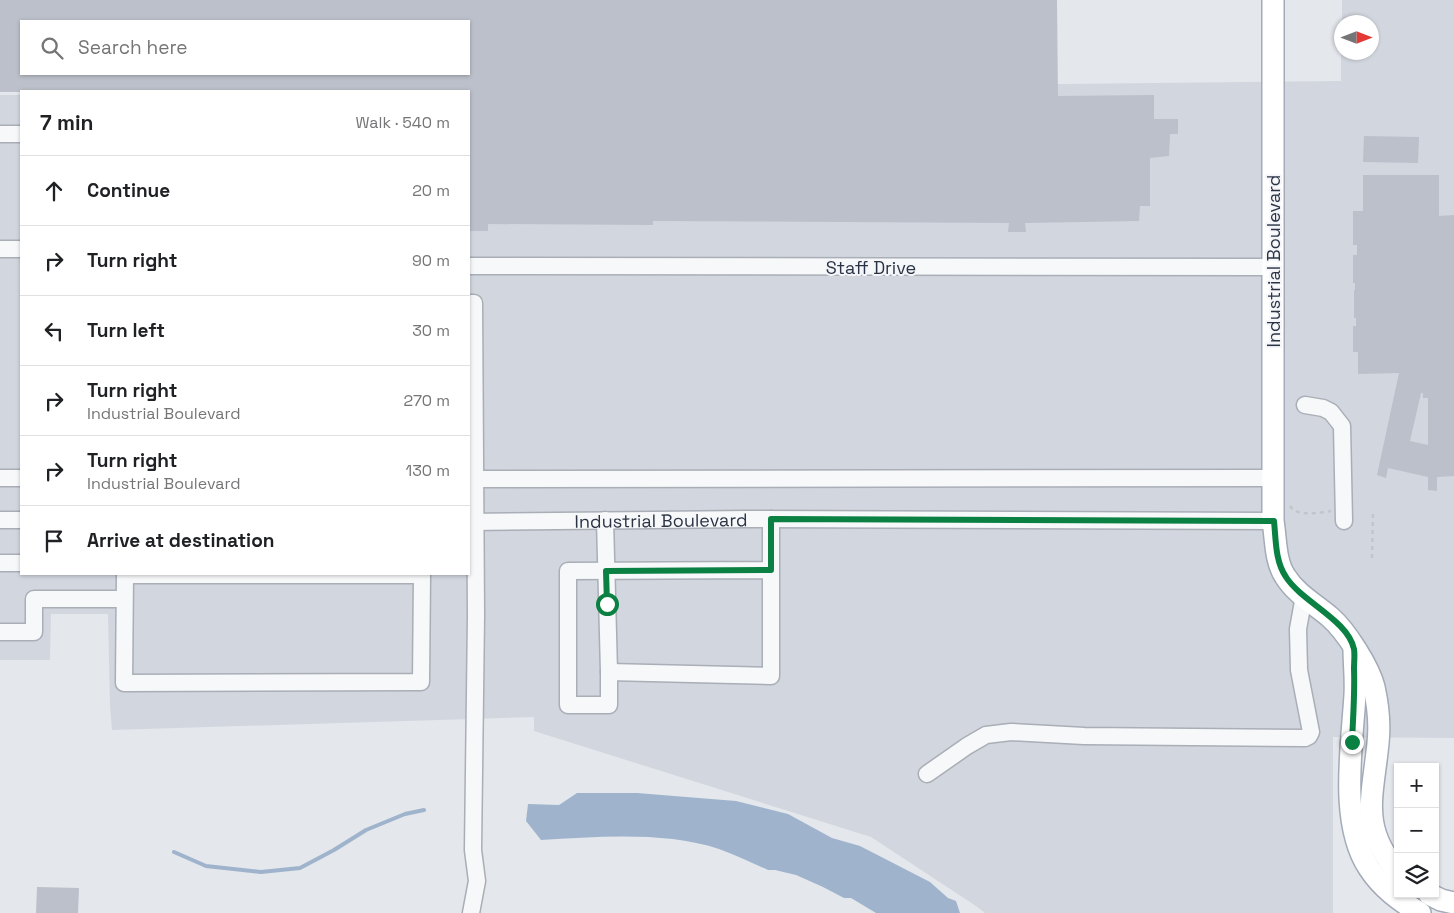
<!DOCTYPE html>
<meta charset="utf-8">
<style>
:root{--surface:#fff;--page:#f6f6f6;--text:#202124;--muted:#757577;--line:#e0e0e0}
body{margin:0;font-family:"Space Grotesk",sans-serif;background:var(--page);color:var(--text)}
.controls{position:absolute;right:15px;bottom:15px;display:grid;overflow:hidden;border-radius:0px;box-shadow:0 1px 4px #0004}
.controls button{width:45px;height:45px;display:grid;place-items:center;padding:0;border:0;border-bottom:1px solid var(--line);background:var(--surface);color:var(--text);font:25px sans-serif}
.compass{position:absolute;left:1334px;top:15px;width:45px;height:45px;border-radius:50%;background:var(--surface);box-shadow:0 1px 4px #0004;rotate:90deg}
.stop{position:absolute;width:15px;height:15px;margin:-11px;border:4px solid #0b8043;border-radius:50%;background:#fff}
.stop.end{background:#0b8043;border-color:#fff;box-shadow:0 1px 5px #0008}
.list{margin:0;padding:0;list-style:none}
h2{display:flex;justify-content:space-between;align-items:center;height:65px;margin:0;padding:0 20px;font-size:21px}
h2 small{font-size:16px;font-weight:400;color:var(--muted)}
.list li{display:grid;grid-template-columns:32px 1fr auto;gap:15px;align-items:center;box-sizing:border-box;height:70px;padding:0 20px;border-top:1px solid var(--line)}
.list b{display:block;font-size:19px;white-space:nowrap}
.list p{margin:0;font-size:16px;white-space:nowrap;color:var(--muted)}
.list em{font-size:16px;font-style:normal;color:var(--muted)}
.icon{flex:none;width:28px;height:28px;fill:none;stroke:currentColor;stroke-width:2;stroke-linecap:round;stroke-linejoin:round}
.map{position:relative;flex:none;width:1454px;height:913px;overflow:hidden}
.search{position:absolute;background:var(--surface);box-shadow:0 1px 4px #0004;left:20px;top:20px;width:450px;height:55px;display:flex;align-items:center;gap:12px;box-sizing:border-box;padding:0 18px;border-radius:0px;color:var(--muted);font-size:19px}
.panel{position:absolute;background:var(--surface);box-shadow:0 1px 4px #0004;left:20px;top:90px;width:450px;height:485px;border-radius:0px}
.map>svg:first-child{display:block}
.built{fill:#d2d6de}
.water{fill:#9fb4cc}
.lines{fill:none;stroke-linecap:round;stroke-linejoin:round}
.stream{stroke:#9fb4cc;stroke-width:4}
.building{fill:#bbc0ca;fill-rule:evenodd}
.minor-casing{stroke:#a9aeb7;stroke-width:19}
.major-casing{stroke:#a3abb8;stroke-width:24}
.path{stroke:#c2c5cb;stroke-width:2.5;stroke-dasharray:4 4;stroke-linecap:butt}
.minor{stroke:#f7f8fa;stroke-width:16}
.major{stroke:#fff;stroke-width:21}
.route{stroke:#0b8043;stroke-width:6}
.labels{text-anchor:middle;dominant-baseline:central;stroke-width:4;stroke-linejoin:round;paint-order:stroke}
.street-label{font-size:18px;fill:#2b3445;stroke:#f4f6f9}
</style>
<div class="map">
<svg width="1454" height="913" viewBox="0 0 1454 913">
<rect width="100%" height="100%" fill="#e4e7ec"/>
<polygon class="built" points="1342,0 1454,0 1454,738 1333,737 1333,913 985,913 976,906 871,837 534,731 534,717 112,730 110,705 108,614 51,614 50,660 0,660 0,95 21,95 21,574 469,574 469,91 384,91 1341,81 1341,32 1342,52 1372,52 1372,22 1342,22"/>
<path class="water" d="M577 793H637L736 801 788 814 832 838 860 846 930 882 948 898 956 901 960 913H876L851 898H844L823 887 796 875 775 870H768C752 863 736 855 719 849 664 831 598 837 541 840L526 821 528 804 559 805Z"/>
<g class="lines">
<polyline class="stream" points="174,852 206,866 261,872 300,868 334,850 366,830 405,814 424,810"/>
</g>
<g class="building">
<path d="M0 0H1057L1058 96 1154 95V119H1178V134H1170L1169 156 1150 158V206H1140L1139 221 1025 223 1026 232H1008L1009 223 653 221V225L488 224V231H469V91L0 92ZM21 21H469V74H21Z"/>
<polygon points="1364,136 1419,137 1418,163 1363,162"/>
<path d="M1363 175H1439V216L1454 215V476L1437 477V491L1428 490V477L1388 468 1386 478 1377 475 1399 373 1358 374V352H1353V326H1356V318H1354V290H1355V283H1353V255H1357V245H1353V211H1363ZM1421 393H1423V398H1428V445L1410 441Z"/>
<polygon points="37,887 79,888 78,913 36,913"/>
</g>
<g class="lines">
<g class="minor-casing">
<g id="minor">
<polyline points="0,134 21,134"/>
<polyline points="0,249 21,249"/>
<polyline points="469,266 1273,267"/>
<polyline points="469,303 474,303 476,616 473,850 477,881 471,913"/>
<polyline points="1305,405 1323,408 1331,412 1342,426 1344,521"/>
<polyline points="0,478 21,478"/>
<polyline points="469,479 1273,478"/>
<polyline points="771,519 771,676 609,672 609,705 568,705 568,571 771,570"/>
<polyline points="0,520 21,520"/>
<polyline points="605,520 609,672"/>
<path id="s1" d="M469 522 749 519 1273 521"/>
<polyline points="0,563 21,563"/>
<polyline points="125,574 124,683 421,682 422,575 125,575"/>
<polyline points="0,632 34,632 34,599 124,599"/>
<polyline points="927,774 967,746 986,735 1011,732 1084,736 1305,738 1309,736 1311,732 1299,670 1298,629 1304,596"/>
</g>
</g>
<g class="major-casing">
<g id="major">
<path d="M1273 0V521C1276 539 1275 561 1285 576 1296 594 1315 604 1330 617 1346 631 1369 667 1374 687 1378 705 1380 725 1378 743 1373 796 1359 827 1398 872"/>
<path d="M1354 648C1354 664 1356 679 1355 695 1352 746 1339 823 1369 868 1382 888 1400 901 1420 913"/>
<polyline points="1429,894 1441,900 1454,903"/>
</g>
</g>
<g class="path">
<path d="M1290 506C1297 517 1319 513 1331 511"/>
<polyline points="1372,558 1373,513"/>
</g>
<use href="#minor" class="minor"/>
<use href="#major" class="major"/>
</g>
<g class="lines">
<path class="route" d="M607 604 606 571 771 570V519L1274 521C1276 540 1275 561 1286 577 1302 602 1348 620 1354 649 1355 655 1354 662 1354 669 1355 693 1353 717 1352 742"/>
</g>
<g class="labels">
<g class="street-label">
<text transform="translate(1273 261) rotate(-90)">Industrial Boulevard</text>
<text x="871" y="267">Staff Drive</text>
<text stroke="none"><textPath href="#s1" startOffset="192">Industrial Boulevard</textPath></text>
</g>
</g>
</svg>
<div class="controls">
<button>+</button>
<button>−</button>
<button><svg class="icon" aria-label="layers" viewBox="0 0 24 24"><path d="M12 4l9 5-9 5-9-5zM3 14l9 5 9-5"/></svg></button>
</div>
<svg class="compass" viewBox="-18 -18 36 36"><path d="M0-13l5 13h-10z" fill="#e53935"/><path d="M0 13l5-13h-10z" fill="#757577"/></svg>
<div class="stop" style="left:607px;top:604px"></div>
<div class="stop end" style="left:1352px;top:742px"></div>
<div class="search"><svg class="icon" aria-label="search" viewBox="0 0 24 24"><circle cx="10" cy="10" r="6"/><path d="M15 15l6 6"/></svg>Search here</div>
<section class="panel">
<h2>7 min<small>Walk · 540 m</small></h2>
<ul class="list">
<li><svg class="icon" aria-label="ahead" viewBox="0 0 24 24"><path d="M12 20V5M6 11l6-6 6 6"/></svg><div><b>Continue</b></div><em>20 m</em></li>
<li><svg class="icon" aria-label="right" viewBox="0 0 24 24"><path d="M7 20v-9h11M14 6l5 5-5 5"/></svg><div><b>Turn right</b></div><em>90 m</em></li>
<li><svg class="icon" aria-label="left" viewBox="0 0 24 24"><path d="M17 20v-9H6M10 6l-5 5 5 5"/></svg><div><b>Turn left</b></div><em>30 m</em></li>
<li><svg class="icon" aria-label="right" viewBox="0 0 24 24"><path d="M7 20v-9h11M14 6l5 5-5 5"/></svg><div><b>Turn right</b><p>Industrial Boulevard</p></div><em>270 m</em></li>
<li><svg class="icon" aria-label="right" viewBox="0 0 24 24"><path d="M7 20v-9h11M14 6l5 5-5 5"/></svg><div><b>Turn right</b><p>Industrial Boulevard</p></div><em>130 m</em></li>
<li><svg class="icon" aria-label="arrive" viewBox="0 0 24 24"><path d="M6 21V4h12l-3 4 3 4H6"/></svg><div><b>Arrive at destination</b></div></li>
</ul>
</section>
</div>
